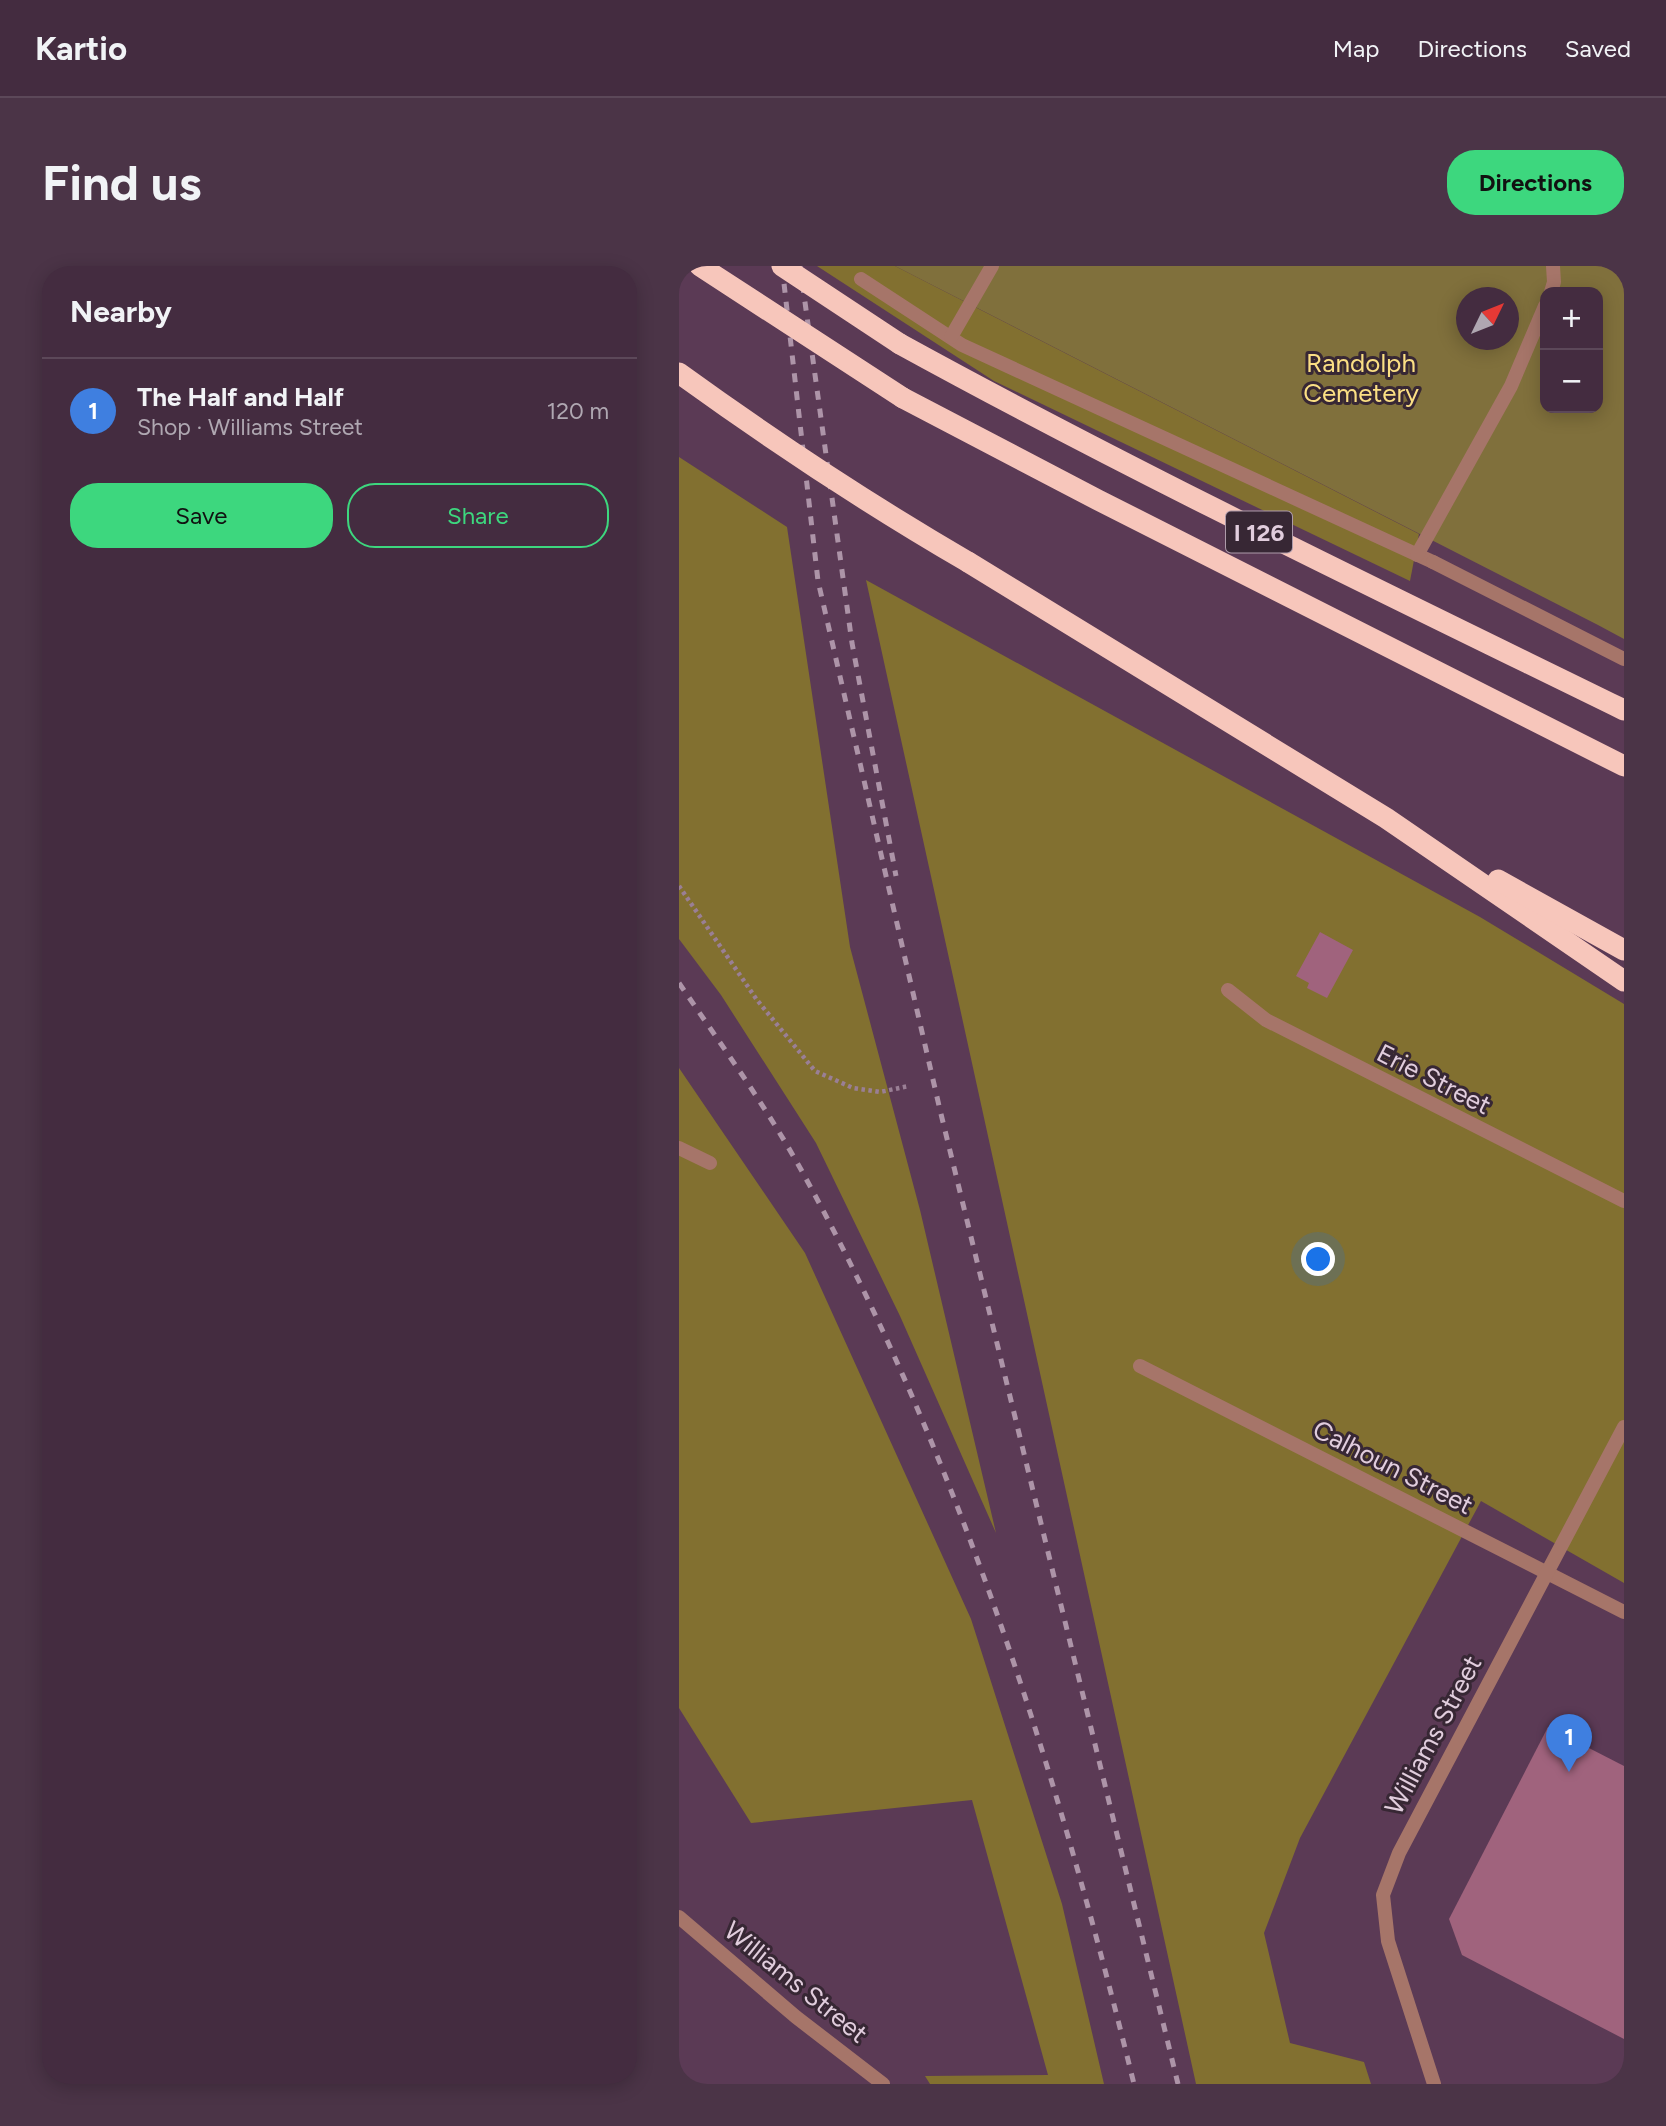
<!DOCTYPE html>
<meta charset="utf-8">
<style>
:root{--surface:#442c40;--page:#4b3447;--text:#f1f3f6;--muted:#afa7b1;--line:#5c4859;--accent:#3dd77e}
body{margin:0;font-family:Figtree,sans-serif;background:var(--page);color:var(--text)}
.controls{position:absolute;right:21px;top:21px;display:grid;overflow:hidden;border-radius:14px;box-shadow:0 4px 18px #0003}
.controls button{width:63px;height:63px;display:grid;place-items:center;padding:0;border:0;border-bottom:2px solid var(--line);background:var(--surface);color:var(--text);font:35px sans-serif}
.compass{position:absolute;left:777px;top:21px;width:63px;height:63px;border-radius:50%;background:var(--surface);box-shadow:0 4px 18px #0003;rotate:47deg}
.you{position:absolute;left:640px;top:994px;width:24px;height:24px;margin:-18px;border:5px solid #fff;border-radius:50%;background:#1a73e8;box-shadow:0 0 0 10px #1a73e833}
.badge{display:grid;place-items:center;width:46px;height:46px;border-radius:50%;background:var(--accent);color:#fff;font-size:23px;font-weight:700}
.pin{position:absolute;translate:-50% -58px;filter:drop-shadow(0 2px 4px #0008)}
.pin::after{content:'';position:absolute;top:37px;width:24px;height:21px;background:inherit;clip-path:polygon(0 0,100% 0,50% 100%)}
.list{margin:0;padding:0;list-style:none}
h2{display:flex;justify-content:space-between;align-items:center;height:91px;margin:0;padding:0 28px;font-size:30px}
h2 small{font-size:23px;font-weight:400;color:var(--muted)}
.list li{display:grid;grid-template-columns:46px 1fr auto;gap:21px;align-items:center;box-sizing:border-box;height:105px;padding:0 28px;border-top:2px solid var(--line)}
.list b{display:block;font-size:26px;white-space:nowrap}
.list p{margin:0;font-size:23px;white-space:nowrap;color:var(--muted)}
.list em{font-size:23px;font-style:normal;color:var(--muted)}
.actions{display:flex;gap:14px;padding:21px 28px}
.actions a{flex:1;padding:16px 0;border:2px solid var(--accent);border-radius:28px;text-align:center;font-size:24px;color:var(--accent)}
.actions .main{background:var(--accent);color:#111}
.map{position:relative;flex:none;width:945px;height:1818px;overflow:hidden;border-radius:28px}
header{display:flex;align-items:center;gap:42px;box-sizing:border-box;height:98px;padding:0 35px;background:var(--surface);border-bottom:2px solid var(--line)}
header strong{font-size:33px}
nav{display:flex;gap:38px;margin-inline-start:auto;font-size:24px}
.intro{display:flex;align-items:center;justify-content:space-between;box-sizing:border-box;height:168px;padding:0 42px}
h1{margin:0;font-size:49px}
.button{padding:18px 32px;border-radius:28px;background:var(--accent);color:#111;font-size:24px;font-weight:700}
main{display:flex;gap:42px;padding:0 42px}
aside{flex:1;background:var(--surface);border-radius:28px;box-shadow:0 4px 18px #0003}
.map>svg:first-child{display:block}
.green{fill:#80703c;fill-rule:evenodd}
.forest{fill:#827030}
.building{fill:#a0637d}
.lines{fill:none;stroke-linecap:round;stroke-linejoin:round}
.path{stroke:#9a7f95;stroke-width:4.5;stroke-dasharray:3.5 3.5;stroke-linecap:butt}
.lane{stroke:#a67569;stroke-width:14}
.street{stroke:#a67569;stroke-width:14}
.highway{stroke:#f7c6bb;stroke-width:21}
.rail{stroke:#ad94a8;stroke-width:5;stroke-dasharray:9 9;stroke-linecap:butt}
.highway-bridge{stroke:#f7c6bb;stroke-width:21}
.labels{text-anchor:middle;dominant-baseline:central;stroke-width:6;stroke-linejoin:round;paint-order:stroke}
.shield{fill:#372734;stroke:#ae9baa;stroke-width:2}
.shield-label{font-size:24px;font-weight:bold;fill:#e1cddd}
.park-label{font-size:26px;fill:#fbdf84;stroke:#372734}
.street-label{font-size:26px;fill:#e1cddd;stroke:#372734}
</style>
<header>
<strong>Kartio</strong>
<nav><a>Map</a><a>Directions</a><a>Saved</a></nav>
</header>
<div class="intro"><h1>Find us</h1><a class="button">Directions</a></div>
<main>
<aside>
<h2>Nearby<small></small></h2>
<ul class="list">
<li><span class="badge" style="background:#3f7fe0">1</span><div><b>The Half and Half</b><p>Shop · Williams Street</p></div><em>120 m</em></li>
</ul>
<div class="actions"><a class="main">Save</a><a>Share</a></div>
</aside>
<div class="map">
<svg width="945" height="1818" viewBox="0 0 945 1818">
<rect width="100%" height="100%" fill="#5b3a55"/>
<path class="green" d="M216 0H945V373L919 359ZM866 26H919V142H866ZM788 32H830V74H788Z"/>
<g class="forest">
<polygon points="138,0 216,0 740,268 731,315 315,115"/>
<polygon points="0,191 108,261 171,681 241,944 317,1267 221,1050 137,877 42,729 0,673"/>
<polygon points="187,314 801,651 945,738 945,1317 802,1235 621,1572 585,1667 611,1777 685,1796 692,1818 517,1818"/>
<polygon points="0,802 126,987 292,1353 383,1638 425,1818 251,1818 246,1810 369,1809 293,1534 72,1557 0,1442"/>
</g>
<g class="building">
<polygon points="641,666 674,684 648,732 628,722 630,717 617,710"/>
<polygon points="869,1461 945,1500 945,1773 783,1689 770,1653"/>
</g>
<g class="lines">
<polyline class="path" points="0,620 78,734 136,805 174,822 201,826 230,820"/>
<g class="lane">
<polyline points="182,13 283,79 754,296"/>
<polyline points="872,26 875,16 874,0"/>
<polyline points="272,71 313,0"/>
<polyline points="738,289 832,120 866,40"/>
</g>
<g class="street">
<polyline points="754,296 945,393"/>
<polyline points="549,724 587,754 945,935"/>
<polyline points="0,882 31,897"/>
<polyline points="461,1100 945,1346"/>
<polyline points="0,1651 117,1751 204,1818"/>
<polyline points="755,1818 709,1675 704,1629 720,1587 945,1161"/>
</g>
<g class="highway">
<path d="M221 78C458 208 702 325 945 444"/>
<polyline points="224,132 419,234 945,500"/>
<polyline points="289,296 707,552 945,715"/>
<polyline points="819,614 945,684"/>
</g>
<g class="rail">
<polyline points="103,0 139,315 261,844 499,1818"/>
<polyline points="121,0 173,377 217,610"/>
<path d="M0 717C43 780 89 843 125 909 281 1193 378 1505 455 1818"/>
</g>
<g class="highway-bridge">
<polyline points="21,0 224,132"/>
<polyline points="103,0 221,78"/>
<path d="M0 107C94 175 189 238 289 296"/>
</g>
</g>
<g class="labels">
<rect class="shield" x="547" y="245.5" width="66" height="41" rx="5"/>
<g class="shield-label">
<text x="580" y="266">I 126</text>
</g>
<g class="park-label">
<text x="682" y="97">Randolph<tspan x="682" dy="30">Cemetery</tspan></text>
</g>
<g class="street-label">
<text transform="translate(755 813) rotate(27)">Erie Street</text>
<text transform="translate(714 1201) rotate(27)">Calhoun Street</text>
<text transform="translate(754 1469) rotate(-62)">Williams Street</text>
<text transform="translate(117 1716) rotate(39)">Williams Street</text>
</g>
</g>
</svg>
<div class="controls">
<button>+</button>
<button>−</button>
</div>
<svg class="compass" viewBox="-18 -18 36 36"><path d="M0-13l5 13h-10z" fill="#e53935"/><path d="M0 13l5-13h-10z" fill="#afa7b1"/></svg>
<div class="you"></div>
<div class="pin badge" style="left:890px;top:1506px;background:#3f7fe0">1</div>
</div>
</main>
